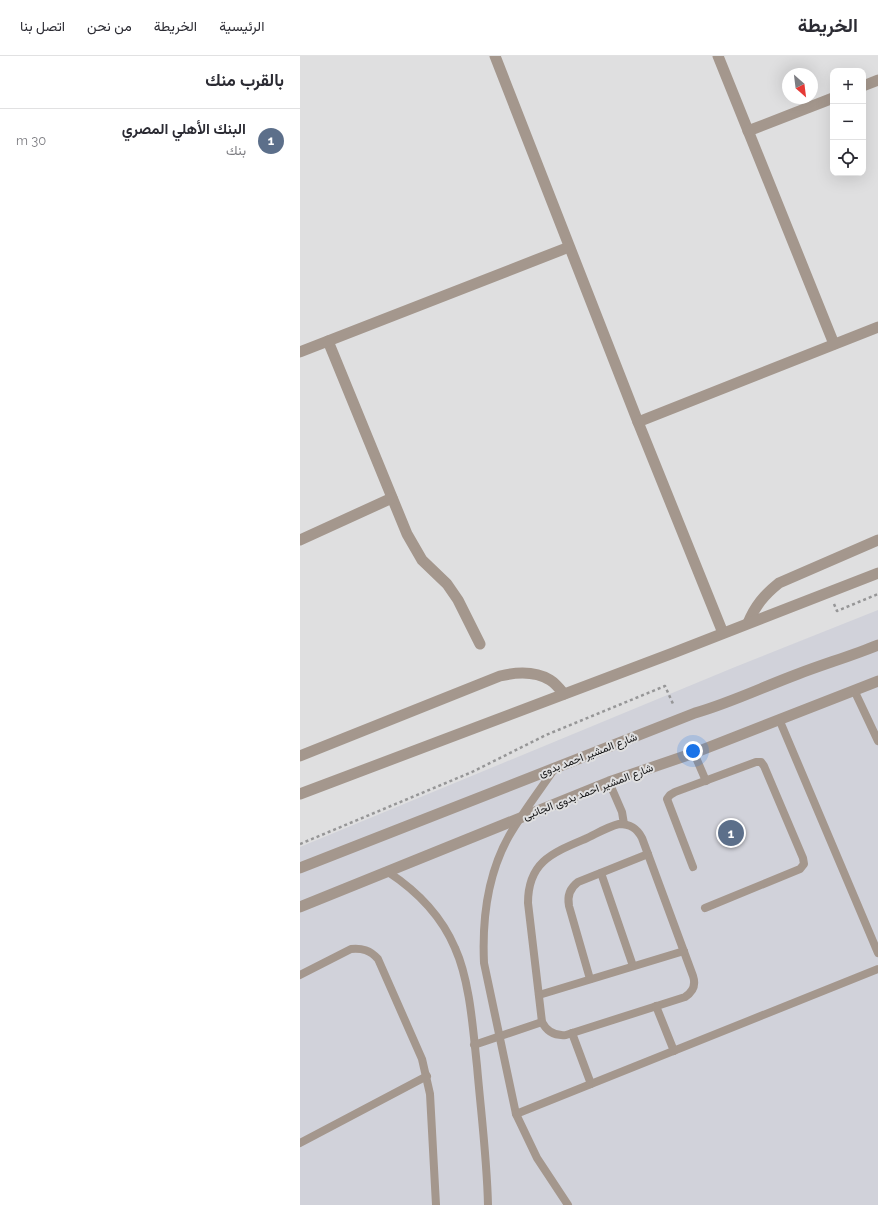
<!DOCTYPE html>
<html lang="ar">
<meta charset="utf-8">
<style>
:root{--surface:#fff;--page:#f7f7f7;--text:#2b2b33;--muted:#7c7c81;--line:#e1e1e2;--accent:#a43fa4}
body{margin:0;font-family:Raleway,Vazirmatn,sans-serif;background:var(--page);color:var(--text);direction:rtl}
.controls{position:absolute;right:12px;top:12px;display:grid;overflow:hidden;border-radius:8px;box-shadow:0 4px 16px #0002}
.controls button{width:36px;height:36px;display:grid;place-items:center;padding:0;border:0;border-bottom:1px solid var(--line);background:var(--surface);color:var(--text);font:20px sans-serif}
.compass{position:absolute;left:482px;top:12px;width:36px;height:36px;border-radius:50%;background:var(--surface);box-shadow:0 4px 16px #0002;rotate:152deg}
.you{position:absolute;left:393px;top:695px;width:14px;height:14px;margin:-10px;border:3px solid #fff;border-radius:50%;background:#1a73e8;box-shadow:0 0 0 6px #1a73e833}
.badge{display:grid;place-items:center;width:26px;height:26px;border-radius:50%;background:var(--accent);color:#fff;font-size:13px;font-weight:700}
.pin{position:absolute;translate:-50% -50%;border:2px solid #fff;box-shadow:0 1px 4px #0006}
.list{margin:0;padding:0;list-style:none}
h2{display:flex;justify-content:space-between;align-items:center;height:52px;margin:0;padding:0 16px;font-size:17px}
h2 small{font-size:13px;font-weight:400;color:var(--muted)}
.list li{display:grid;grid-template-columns:26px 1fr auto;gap:12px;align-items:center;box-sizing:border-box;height:64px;padding:0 16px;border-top:1px solid var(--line)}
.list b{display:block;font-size:15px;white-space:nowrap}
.list p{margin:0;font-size:13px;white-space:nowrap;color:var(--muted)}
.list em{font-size:13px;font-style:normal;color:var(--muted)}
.icon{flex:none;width:22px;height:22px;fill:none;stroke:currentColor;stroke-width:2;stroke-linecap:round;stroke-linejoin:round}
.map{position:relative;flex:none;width:578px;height:1149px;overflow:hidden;direction:ltr}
header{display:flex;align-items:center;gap:24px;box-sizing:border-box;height:56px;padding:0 20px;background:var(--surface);border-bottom:1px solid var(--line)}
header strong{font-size:19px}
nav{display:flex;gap:22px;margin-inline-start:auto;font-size:14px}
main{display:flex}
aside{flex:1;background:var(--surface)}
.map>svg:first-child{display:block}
.built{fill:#d1d2da}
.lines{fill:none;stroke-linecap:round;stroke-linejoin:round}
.path{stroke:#969697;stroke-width:2.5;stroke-dasharray:3 3;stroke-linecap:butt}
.service{stroke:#a4978d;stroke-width:8}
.minor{stroke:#a4978d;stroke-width:11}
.tertiary{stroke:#a4978d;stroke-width:11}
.labels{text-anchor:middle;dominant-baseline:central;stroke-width:4;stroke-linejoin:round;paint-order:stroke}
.street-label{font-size:11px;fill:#141415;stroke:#dfdfe0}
</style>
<header>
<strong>الخريطة</strong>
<nav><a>الرئيسية</a><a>الخريطة</a><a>من نحن</a><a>اتصل بنا</a></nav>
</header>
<main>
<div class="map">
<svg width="578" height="1149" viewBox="0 0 578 1149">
<rect width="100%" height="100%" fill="#dfdfe0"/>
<polygon class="built" points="578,554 578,1149 0,1149 0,791 435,611"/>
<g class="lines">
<g class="path">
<polyline points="534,548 537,555 578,538"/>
<polyline points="0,788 172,716 246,679 365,630 374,650"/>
</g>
<g class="service">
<polyline points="554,634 578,685"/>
<polyline points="479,663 578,897"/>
<polyline points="394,697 406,725"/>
<path d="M255 712C240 734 223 756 209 780 187 819 182 863 184 907L216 1058 237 1102 268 1149"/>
<polyline points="309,726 322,756 324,768"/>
<path d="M319 768C330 768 337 772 342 782L393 920C396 929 393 936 385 941L266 979C255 980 247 976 242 966L228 847C228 806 252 797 285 783 296 778 307 771 319 768Z"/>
<polyline points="393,811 367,743 370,739 375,736 456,706 461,706 464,710 503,802 504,808 500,813 405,852"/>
<path d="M88 816C117 835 141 859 155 892 170 925 173 974 177 1010 181 1057 187 1103 188 1149"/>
<polyline points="301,817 333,910"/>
<path d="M0 919 51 893C62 892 70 894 78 903L122 1003 130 1038 136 1149"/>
<path d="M290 923 269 850C267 840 270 832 278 826L348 798"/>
<polyline points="239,939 384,895"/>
<polyline points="356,950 374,995"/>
<polyline points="272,977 291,1028"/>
<polyline points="174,989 242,966"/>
<polyline points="216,1058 578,913"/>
<polyline points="0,1087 127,1020"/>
</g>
<g class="minor">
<polyline points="195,0 338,366 423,577"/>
<polyline points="418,0 534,288"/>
<polyline points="563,30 578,24"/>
<polyline points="448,75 533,42"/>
<polyline points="28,285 107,478 122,504 147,528 158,544 180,588"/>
<polyline points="0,296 269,191"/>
<polyline points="338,366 578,271"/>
<polyline points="0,484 92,442"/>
<path d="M448 567C455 550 464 539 479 527L578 484"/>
<path d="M0 700 200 620C217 616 235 615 250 624 255 627 260 633 264 638"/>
<polyline points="0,851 309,726 394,697 578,625"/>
</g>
<g class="tertiary">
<polyline points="0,738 373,597 578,517"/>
<path d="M0 812 395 657C430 647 463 631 498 618 524 608 551 600 578 589"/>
</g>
</g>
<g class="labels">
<g class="street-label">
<text transform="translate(288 699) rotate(-21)">شارع المشير احمد بدوى</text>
<text transform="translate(288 736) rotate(-21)">شارع المشير احمد بدوى الجانبى</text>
</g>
</g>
</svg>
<div class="controls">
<button>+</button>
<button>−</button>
<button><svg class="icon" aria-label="locate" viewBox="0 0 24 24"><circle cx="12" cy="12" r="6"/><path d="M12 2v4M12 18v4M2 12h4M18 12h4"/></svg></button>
</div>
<svg class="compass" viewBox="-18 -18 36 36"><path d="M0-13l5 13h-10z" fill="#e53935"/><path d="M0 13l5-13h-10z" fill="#7c7c81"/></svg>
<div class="you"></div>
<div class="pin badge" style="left:431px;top:777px;background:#5c6f8a">1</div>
</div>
<aside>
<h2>بالقرب منك<small></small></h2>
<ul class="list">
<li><span class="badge" style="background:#5c6f8a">1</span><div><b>البنك الأهلي المصري</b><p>بنك</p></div><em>30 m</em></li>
</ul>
</aside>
</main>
